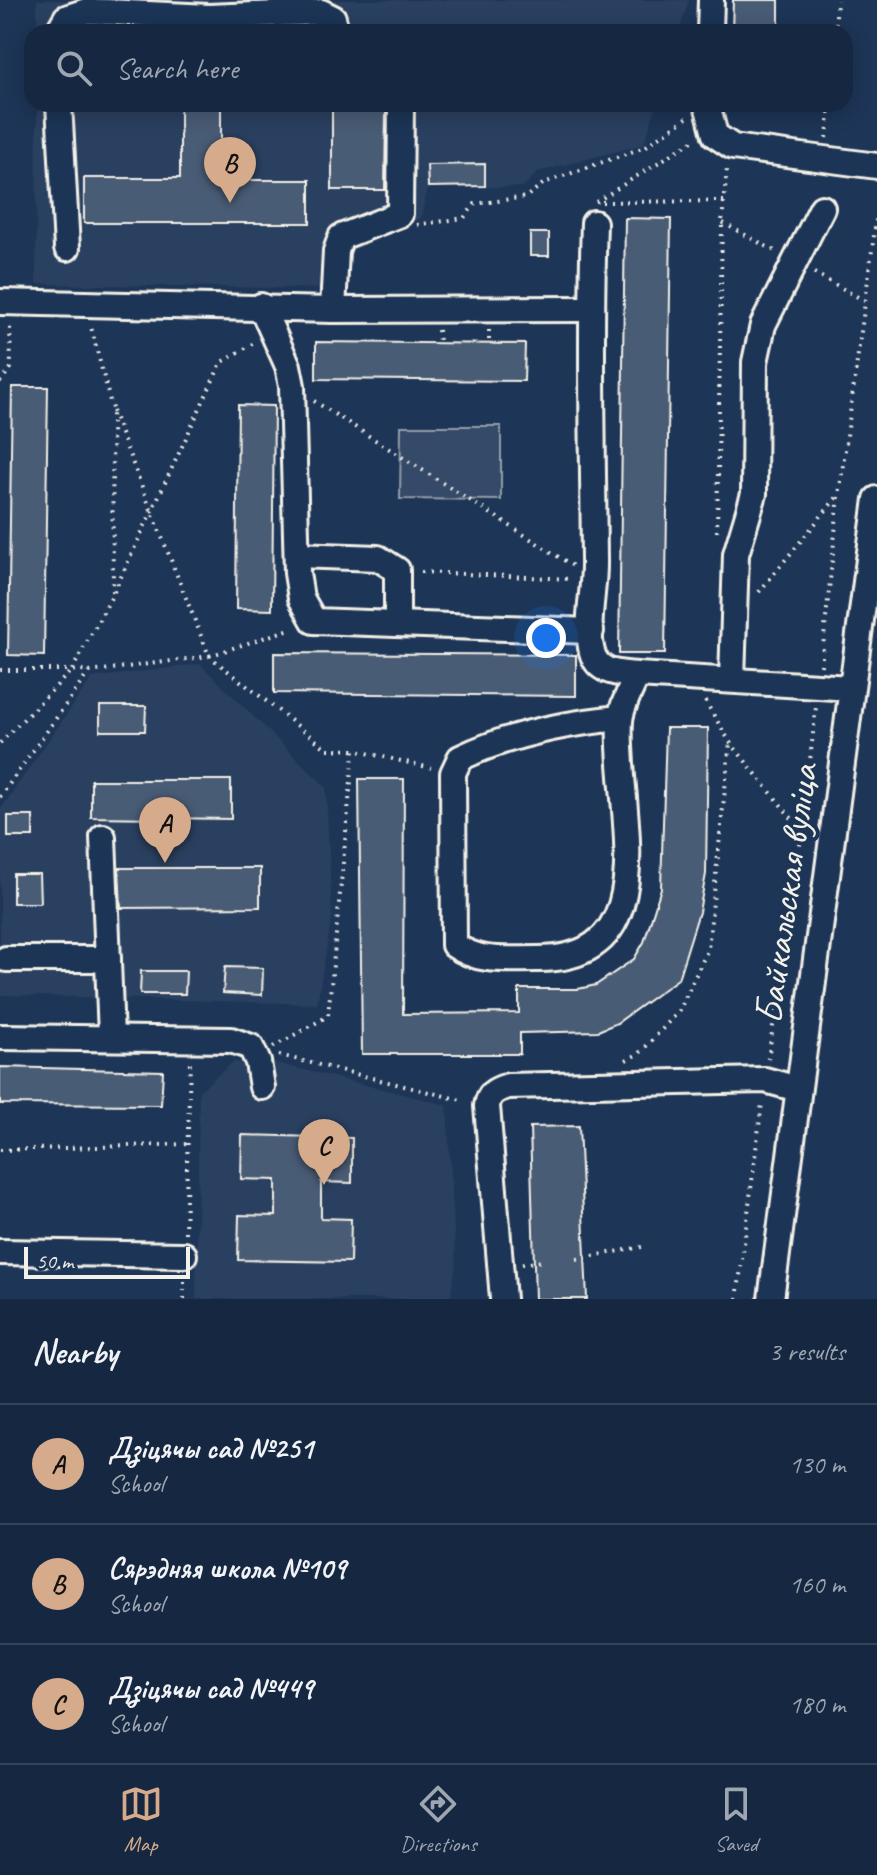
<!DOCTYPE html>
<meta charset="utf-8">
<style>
:root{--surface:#162841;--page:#1f3048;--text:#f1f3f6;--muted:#9ea6b1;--line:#35445a;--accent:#d6ab8b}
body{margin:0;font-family:Caveat,sans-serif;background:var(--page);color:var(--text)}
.scale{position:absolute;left:24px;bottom:20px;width:166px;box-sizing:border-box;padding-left:8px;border:4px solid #f4f1e8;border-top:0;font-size:22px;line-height:28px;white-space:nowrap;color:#f4f1e8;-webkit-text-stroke:6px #1d3557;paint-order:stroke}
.you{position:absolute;left:546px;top:638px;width:28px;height:28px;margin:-20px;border:6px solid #fff;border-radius:50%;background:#1a73e8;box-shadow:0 0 0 12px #1a73e833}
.badge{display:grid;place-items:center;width:52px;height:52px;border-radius:50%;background:var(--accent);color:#111;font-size:26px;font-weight:700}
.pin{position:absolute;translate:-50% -66px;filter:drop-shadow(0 2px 4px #0008)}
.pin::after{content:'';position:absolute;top:42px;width:28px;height:24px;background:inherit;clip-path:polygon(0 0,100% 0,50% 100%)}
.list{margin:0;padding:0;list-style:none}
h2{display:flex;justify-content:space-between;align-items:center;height:104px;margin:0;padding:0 32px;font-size:34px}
h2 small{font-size:26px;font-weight:400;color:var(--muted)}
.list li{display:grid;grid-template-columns:52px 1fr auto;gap:24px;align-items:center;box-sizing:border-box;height:120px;padding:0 32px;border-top:2px solid var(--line)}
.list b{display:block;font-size:30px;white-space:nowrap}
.list p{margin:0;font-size:26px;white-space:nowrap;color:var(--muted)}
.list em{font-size:26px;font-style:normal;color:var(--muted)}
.icon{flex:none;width:44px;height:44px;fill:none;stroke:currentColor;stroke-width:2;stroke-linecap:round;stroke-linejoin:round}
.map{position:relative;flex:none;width:877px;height:1299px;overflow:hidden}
.search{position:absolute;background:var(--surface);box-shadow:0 4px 20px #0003;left:24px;right:24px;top:24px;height:88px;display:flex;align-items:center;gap:20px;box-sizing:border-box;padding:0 28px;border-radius:24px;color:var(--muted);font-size:30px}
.sheet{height:464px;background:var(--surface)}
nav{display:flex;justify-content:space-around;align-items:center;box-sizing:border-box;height:112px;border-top:2px solid var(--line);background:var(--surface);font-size:22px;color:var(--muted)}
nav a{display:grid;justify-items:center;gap:4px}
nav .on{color:var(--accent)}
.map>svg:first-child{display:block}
.built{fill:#2a4060}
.green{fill:#354a67;stroke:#949ea8;stroke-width:2}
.building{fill:#485b74;stroke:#f4f1e8;stroke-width:2}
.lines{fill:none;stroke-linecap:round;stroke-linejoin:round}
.minor-casing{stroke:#f4f1e8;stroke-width:30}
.path{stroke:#f4f1e8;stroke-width:4;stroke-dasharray:2 6;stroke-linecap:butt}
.minor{stroke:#1d3557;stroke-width:24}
.labels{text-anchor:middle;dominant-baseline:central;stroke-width:8;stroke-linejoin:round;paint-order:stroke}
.street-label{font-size:40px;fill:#f4f1e8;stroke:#1d3557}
</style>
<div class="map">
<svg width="877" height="1299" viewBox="0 0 877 1299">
<rect width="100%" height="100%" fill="#1d3557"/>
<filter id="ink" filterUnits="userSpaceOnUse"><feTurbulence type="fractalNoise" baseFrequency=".0125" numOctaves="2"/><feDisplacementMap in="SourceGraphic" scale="16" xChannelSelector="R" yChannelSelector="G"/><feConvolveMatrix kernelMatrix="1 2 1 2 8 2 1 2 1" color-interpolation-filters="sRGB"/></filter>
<g filter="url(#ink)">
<g class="built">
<polygon points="37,0 689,0 679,32 37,32"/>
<polygon points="37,104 657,104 644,144 538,172 523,187 428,188 421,218 350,252 346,289 333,289 36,284"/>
<polygon points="200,664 326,787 332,916 317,1004 0,995 0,810 92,678"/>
<polygon points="233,1062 276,1063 447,1105 456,1265 450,1299 196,1299 199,1091"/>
</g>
<polygon class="green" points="401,426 501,426 501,500 400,499"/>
<g class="building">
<polygon points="733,0 779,0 779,32 732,32"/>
<polygon points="180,104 221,104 221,180 310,180 310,223 84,223 84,178 180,178"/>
<polygon points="332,109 386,111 385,190 332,190"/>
<polygon points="485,164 485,186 428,187 427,165"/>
<polygon points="625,218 671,219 665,654 619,654"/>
<rect x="530" y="233" width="19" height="23"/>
<polygon points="316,342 525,344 524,381 316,379"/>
<polygon points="12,387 48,387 44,656 8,655"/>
<polygon points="238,405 274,406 272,610 236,609"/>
<polygon points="274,653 576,655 576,696 274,693"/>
<polygon points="100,706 146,706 145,731 100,731"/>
<polygon points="666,728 708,728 706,874 699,912 678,979 617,1023 598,1031 520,1033 520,1054 362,1054 359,779 404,779 403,1014 519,1013 519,989 578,989 596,985 634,959 644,942 661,888"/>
<polygon points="91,780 231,780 231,819 91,817"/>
<rect x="8" y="816" width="25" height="21"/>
<polygon points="119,868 260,868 260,907 121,908"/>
<polygon points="13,874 39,874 40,903 13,903"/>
<polygon points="225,967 263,968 262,995 223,993"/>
<polygon points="141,971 186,971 185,994 140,994"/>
<polygon points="0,1067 163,1071 161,1105 0,1104"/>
<polygon points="579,1126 587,1299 535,1299 530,1127"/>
<polygon points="242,1135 352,1138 352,1183 321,1182 321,1218 351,1219 350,1262 238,1260 239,1215 276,1216 276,1180 241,1179"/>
</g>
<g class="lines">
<g class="minor-casing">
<g id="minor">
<polyline points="58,32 66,18 87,11 209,17 321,12 333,18 336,32"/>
<polyline points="710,32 711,0"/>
<polyline points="59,104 67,248"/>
<polyline points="707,104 715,135 733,147 877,166"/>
<path d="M594 223C590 335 593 448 594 560 595 588 585 625 592 652 598 674 619 673 637 675L851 688"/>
<polyline points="0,302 333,310 591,309"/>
<polyline points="261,306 288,366 292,386 297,573 301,598 314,621 591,631"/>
<polyline points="333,310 336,251 341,237 400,214 401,104"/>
<polyline points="297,555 378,558 397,570 397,624"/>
<polyline points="732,680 736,554 754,494 755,362 763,325 822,208"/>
<path d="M620 718C567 723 508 735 460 758L453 773 454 945C479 963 506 959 536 959 672 961 614 802 620 721 621 706 632 688 637 675"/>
<polyline points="103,837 111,1037"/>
<polyline points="6,959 108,959"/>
<polyline points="0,1037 231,1040 251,1047 258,1062 262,1087"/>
<polyline points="0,1252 184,1255"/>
<path d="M503 1299 487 1106C489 1093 495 1090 508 1086L765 1080 798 1089"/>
<polyline points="771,1299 877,499"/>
</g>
</g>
<g class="path">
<polyline points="355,23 391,32"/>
<polyline points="835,32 837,0"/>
<polyline points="827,138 830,104"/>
<polyline points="596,202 694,140"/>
<polyline points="602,202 724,201"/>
<polyline points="723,223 775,251"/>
<polyline points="417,225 464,218 475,204 526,197 544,183 645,147 688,117"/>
<polyline points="814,273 865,301"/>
<polyline points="438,330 439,343"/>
<polyline points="489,330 489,344"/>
<polyline points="0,382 11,368 10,324"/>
<polyline points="314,401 573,566"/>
<polyline points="112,411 209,656 293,628"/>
<polyline points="717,532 722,222 727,169"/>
<polyline points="421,572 572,579"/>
<polyline points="114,592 221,363 254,343"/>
<polyline points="759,592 837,497"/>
<polyline points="821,666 839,495 877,213"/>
<polyline points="0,670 72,670 113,594 112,409 91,327"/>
<polyline points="705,701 730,742 802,831"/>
<polyline points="0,743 72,670 89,672 209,656 327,749 354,750 431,768"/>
<polyline points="0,797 89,672"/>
<polyline points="273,1047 328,1016 354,750"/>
<polyline points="279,1055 465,1101"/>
<polyline points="768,1059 802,832 816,707"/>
<polyline points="626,1060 640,1053 679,1011 708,949 730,742"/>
<polyline points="0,1150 189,1144"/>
<polyline points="185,1233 190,1061"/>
<polyline points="577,1259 642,1247"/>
<polyline points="522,1264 543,1261"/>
<polyline points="184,1299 184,1277"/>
<polyline points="737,1299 762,1103"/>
</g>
<use href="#minor" class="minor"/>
</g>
</g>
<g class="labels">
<g class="street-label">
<text transform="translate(786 894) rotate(-82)">Байкальская вуліца</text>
</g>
</g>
</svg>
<div class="scale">50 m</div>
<div class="you"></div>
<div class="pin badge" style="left:165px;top:863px">A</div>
<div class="pin badge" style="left:230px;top:203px">B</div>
<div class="pin badge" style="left:324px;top:1185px">C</div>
<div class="search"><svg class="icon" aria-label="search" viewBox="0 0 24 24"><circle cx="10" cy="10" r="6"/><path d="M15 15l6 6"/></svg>Search here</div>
</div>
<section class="sheet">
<h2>Nearby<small>3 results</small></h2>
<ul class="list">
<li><span class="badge">A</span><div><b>Дзіцячы сад №251</b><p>School</p></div><em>130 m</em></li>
<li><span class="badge">B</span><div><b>Сярэдняя школа №109</b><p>School</p></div><em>160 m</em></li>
<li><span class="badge">C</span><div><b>Дзіцячы сад №449</b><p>School</p></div><em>180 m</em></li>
</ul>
</section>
<nav>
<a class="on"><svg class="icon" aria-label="map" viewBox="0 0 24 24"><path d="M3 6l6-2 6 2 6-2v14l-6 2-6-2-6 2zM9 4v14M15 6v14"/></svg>Map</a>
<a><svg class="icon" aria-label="directions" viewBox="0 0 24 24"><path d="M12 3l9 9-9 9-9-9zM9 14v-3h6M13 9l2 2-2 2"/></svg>Directions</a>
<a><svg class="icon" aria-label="saved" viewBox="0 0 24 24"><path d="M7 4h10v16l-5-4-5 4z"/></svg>Saved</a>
</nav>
